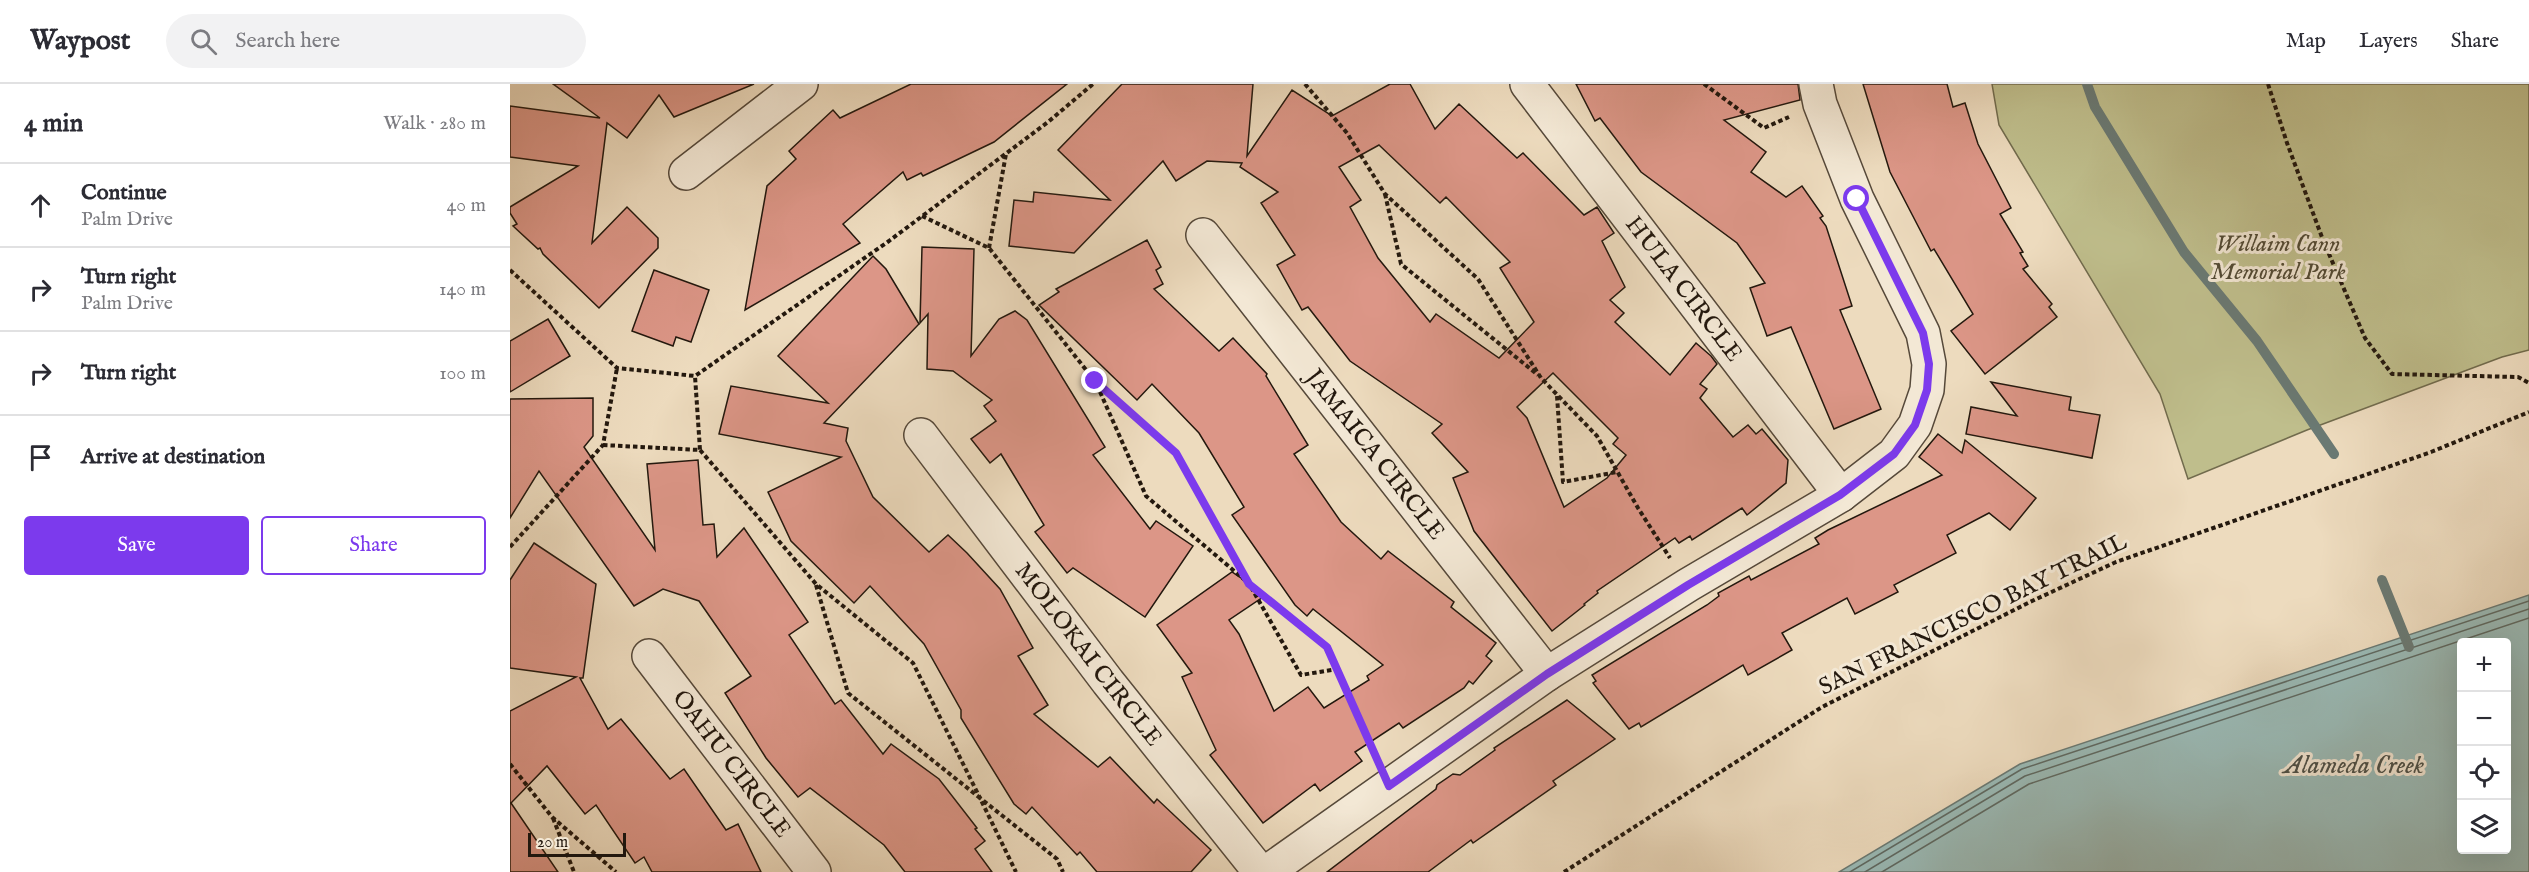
<!DOCTYPE html>
<meta charset="utf-8">
<style>
:root{--surface:#fff;--page:#f2f2f3;--text:#2b2b33;--muted:#7c7c81;--line:#e1e1e2;--accent:#7c3aed}
body{margin:0;font-family:"IM FELL English",serif;background:var(--page);color:var(--text)}
.controls{position:absolute;right:18px;bottom:18px;display:grid;overflow:hidden;border-radius:6px;box-shadow:0 6px 24px #0002}
.controls button{width:54px;height:54px;display:grid;place-items:center;padding:0;border:0;border-bottom:2px solid var(--line);background:var(--surface);color:var(--text);font:30px sans-serif}
.scale{position:absolute;left:18px;bottom:15px;width:98px;box-sizing:border-box;padding-left:6px;border:3px solid #23180e;border-top:0;font-size:16px;line-height:21px;white-space:nowrap;color:#23180e;-webkit-text-stroke:4px #f3e8d5;paint-order:stroke}
.stop{position:absolute;width:18px;height:18px;margin:-14px;border:4px solid #7c3aed;border-radius:50%;background:#fff}
.stop.end{background:#7c3aed;border-color:#fff;box-shadow:0 2px 6px #0008}
.list{margin:0;padding:0;list-style:none}
h2{display:flex;justify-content:space-between;align-items:center;height:78px;margin:0;padding:0 24px;font-size:26px}
h2 small{font-size:20px;font-weight:400;color:var(--muted)}
.list li{display:grid;grid-template-columns:39px 1fr auto;gap:18px;align-items:center;box-sizing:border-box;height:84px;padding:0 24px;border-top:2px solid var(--line)}
.list b{display:block;font-size:22px;white-space:nowrap}
.list p{margin:0;font-size:20px;white-space:nowrap;color:var(--muted)}
.list em{font-size:20px;font-style:normal;color:var(--muted)}
.actions{display:flex;gap:12px;padding:18px 24px}
.actions a{flex:1;padding:14px 0;border:2px solid var(--accent);border-radius:6px;text-align:center;font-size:21px;color:var(--accent)}
.actions .main{background:var(--accent);color:#fff}
.icon{flex:none;width:33px;height:33px;fill:none;stroke:currentColor;stroke-width:2;stroke-linecap:round;stroke-linejoin:round}
.map{position:relative;flex:none;width:2019px;height:788px;overflow:hidden}
header{display:flex;align-items:center;gap:36px;box-sizing:border-box;height:84px;padding:0 30px;background:var(--surface);border-bottom:2px solid var(--line)}
header strong{font-size:28px}
nav{display:flex;gap:33px;margin-inline-start:auto;font-size:21px}
.search{width:420px;height:54px;background:var(--page);display:flex;align-items:center;gap:15px;box-sizing:border-box;padding:0 21px;border-radius:33px;color:var(--muted);font-size:22px}
main{display:flex}
aside{flex:1;background:var(--surface)}
.map>svg:first-child{display:block}
.green{fill:#bfbe8c;stroke:#716b4d;stroke-width:1.5}
.water{fill:#9abab6;stroke:#6a7973;stroke-width:1.5;fill-rule:evenodd}
.lines{fill:none;stroke-linecap:round;stroke-linejoin:round}
.shore{stroke:#5e6962;stroke-width:1.5}
.stream{stroke:#6a7973;stroke-width:10}
.building{fill:#dc9687;stroke:#23180e;stroke-width:1.5;fill-rule:evenodd}
.street-casing{stroke:#56493a;stroke-width:36}
.path{stroke:#23180e;stroke-width:4;stroke-dasharray:4.5 3;stroke-linecap:butt}
.street{stroke:#f3e8d5;stroke-width:33}
.route{stroke:#7c3aed;stroke-width:8}
.labels{text-anchor:middle;dominant-baseline:central;stroke-width:6;stroke-linejoin:round;paint-order:stroke}
.park-label{font-size:24px;font-style:italic;fill:#524a34;stroke:#f3e8d5}
.street-label{font-size:24px;fill:#23180e;stroke:#f3e8d5}
.water-label{font-size:26px;font-style:italic;fill:#4d5149;stroke:#f3e8d5}
</style>
<header>
<strong>Waypost</strong>
<div class="search"><svg class="icon" aria-label="search" viewBox="0 0 24 24"><circle cx="10" cy="10" r="6"/><path d="M15 15l6 6"/></svg>Search here</div>
<nav><a>Map</a><a>Layers</a><a>Share</a></nav>
</header>
<main>
<aside>
<h2>4 min<small>Walk · 280 m</small></h2>
<ul class="list">
<li><svg class="icon" aria-label="ahead" viewBox="0 0 24 24"><path d="M12 20V5M6 11l6-6 6 6"/></svg><div><b>Continue</b><p>Palm Drive</p></div><em>40 m</em></li>
<li><svg class="icon" aria-label="right" viewBox="0 0 24 24"><path d="M7 20v-9h11M14 6l5 5-5 5"/></svg><div><b>Turn right</b><p>Palm Drive</p></div><em>140 m</em></li>
<li><svg class="icon" aria-label="right" viewBox="0 0 24 24"><path d="M7 20v-9h11M14 6l5 5-5 5"/></svg><div><b>Turn right</b></div><em>100 m</em></li>
<li><svg class="icon" aria-label="arrive" viewBox="0 0 24 24"><path d="M6 21V4h12l-3 4 3 4H6"/></svg><div><b>Arrive at destination</b></div></li>
</ul>
<div class="actions"><a class="main">Save</a><a>Share</a></div>
</aside>
<div class="map">
<svg width="2019" height="788" viewBox="0 0 2019 788">
<rect width="100%" height="100%" fill="#eddbbe"/>
<filter id="stains"><feTurbulence type="fractalNoise" baseFrequency=".00333" numOctaves="4"/><feColorMatrix values="0 0 0 0 .2 0 0 0 0 .09 0 0 0 0 .02 0 0 0 .5 -.17"/></filter>
<radialGradient id="worn" r=".72"><stop offset=".6" stop-color="#630" stop-opacity="0"/><stop offset="1" stop-color="#630" stop-opacity=".3"/></radialGradient>
<polygon class="green" points="1482,0 2019,0 2019,266 1992,273 1797,346 1678,395 1650,310 1489,41"/>
<path class="water" d="M2019 511V788H1329L1510 680ZM1952 558H1996V766H1952Z"/>
<g class="lines">
<g class="shore">
<polyline points="1340,788 1512,685 2019,517"/>
<polyline points="1355,788 1515,692 2019,525"/>
<polyline points="1372,788 1519,700 2019,534"/>
</g>
<g class="stream">
<polyline points="1577,0 1585,23 1674,168 1747,257 1824,370"/>
<polyline points="1872,496 1899,563"/>
</g>
</g>
<g class="building">
<polygon points="43,0 244,0 164,33 149,11 117,54 97,39 82,159 117,123 148,154 148,164 89,224 33,170 30,164 28,165 3,142 7,140 0,129 0,123 68,82 0,73 0,22 90,34"/>
<polygon points="401,0 557,0 484,58 413,92 411,89 397,96 393,88 333,140 350,159 235,226 257,102 286,75 279,67 323,26 330,34"/>
<path d="M612 0H743L737 72 782 6 822 32 880 0H900L925 45 949 20 1007 74 1013 69 1074 131 1087 123 1104 149 1092 157 1115 203 1100 216 1114 229 1105 238 1160 291 1186 259 1201 272 1207 280 1190 300 1197 305 1190 314 1223 353 1238 341 1246 350 1252 345 1278 376 1276 399 1237 431 1232 424 1182 456 1180 452 1169 459 1165 454 1087 507 1088 509 1074 520 1075 521 1042 547 964 447 943 394 958 388 922 349 932 340 840 277 798 223 792 226 767 181 785 171 751 119 768 108 730 83 732 79 697 77 666 97 653 77 564 169 499 162 504 116 523 118 524 108 600 116 548 66ZM869 61 930 119 936 113 1000 178 990 184 1024 238 989 274 926 230 920 238 868 174 840 123 851 116 829 83ZM1043 289 1108 354 1103 360 1116 371 1097 394 1054 423 1017 334 1007 323Z"/>
<polygon points="1066,0 1288,0 1290,16 1214,36 1256,68 1241,88 1276,113 1292,102 1313,132 1310,134 1316,142 1342,222 1330,226 1371,325 1324,345 1281,243 1257,252 1240,204 1255,199 1227,159 1131,88 1090,34 1085,37"/>
<polygon points="1353,0 1437,0 1443,23 1455,19 1468,60 1501,124 1490,130 1513,168 1510,169 1518,182 1513,185 1542,220 1539,223 1547,233 1475,290 1441,247 1463,230 1424,165 1421,167 1380,88"/>
<polygon points="637,156 651,183 646,186 653,200 644,205 709,267 723,254 757,290 756,292 798,361 784,370 831,438 871,475 878,467 944,518 941,523 986,559 976,572 982,577 963,600 959,597 954,604 893,644 889,639 845,668 852,677 810,707 805,700 753,739 700,671 706,666 672,593 682,589 647,541 722,488 756,511 719,536 729,550 764,627 798,603 814,624 859,596 857,592 873,581 803,525 797,532 785,521 722,431 734,423 689,349 642,300 627,316 529,221 549,208 546,205"/>
<polygon points="412,163 464,165 461,272 489,235 505,227 517,236 595,363 583,371 640,445 646,437 683,462 635,533 563,484 557,489 525,448 534,441 491,370 480,379 461,355 486,337 474,322 482,316 443,287 417,285 418,230 410,239"/>
<polygon points="363,172 376,185 409,240 314,339 338,344 336,357 363,413 419,468 438,451 457,469 490,505 523,564 508,572 538,621 524,630 588,683 600,673 644,719 647,715 701,766 681,788 587,788 570,768 567,771 522,723 516,730 504,720 451,634 451,626 414,560 360,502 344,519 281,457 258,408 331,373 209,350 221,302 318,319 268,272"/>
<polygon points="144,186 199,206 181,258 166,253 163,262 122,247"/>
<polygon points="38,235 60,272 0,308 0,257"/>
<polygon points="1481,298 1561,313 1559,326 1590,331 1582,374 1456,350 1461,323 1507,332"/>
<polygon points="83,314 83,352 74,363 145,466 137,380 188,376 193,441 204,440 207,473 234,444 298,538 279,551 325,620 331,616 373,670 381,660 429,695 467,744 465,745 475,757 465,765 482,788 395,788 374,761 300,704 288,713 256,674 215,609 241,592 189,517 153,505 124,522 29,387 0,434 0,315"/>
<polygon points="1428,350 1452,369 1455,356 1526,414 1500,446 1479,429 1437,451 1446,469 1384,501 1388,508 1345,530 1337,514 1272,549 1282,566 1238,591 1233,581 1131,643 1129,639 1119,645 1083,599 1086,597 1082,591 1197,521 1209,512 1208,509 1239,492 1241,496 1309,460 1305,454 1318,446 1432,391 1409,373"/>
<polygon points="24,459 86,500 73,594 70,594 98,645 111,635 160,695 174,685 216,746 228,740 251,788 142,788 134,773 125,779 86,721 75,730 37,682 1,719 48,788 0,788 0,627 66,593 0,584 0,496"/>
<polygon points="1057,616 1105,655 1043,697 1046,701 963,759 961,756 918,788 817,788 926,705 927,701 943,690 950,691 985,666 984,664"/>
</g>
<g class="lines">
<g class="street-casing">
<g id="street">
<path id="s1" d="M1017 0 1331 411"/>
<polyline points="176,89 291,0"/>
<path id="s2" d="M693 151 1037 590"/>
<path id="s3" d="M411 351 598 598 750 788"/>
<path id="s4" d="M139 572 304 788"/>
<polyline points="757,788 1037,590 1178,501 1331,411 1384,370 1405,341 1417,306 1419,280 1413,249 1347,115 1310,20 1306,0"/>
</g>
</g>
<g class="path">
<polyline points="795,0 837,49 875,110 968,195 1031,294 1087,352 1128,424 1160,474"/>
<polyline points="1194,0 1254,44 1279,33"/>
<polyline points="1758,0 1777,59 1813,156 1855,254 1882,290 2008,293 2019,299"/>
<polyline points="875,110 891,180 1028,291"/>
<polyline points="412,132 479,164 585,297 665,369 739,500 817,563 866,672"/>
<polyline points="479,164 496,70"/>
<polyline points="0,186 107,284 185,292 379,157 538,38 583,0"/>
<polyline points="587,301 636,412 736,497"/>
<polyline points="1047,312 1053,398 1107,388"/>
<polyline points="93,361 190,366 185,292"/>
<polyline points="190,366 306,500 403,579 470,714 547,775 553,788"/>
<polyline points="0,463 93,361 107,284"/>
<polyline points="306,501 338,609 470,714 506,788"/>
<polyline points="741,503 791,591 827,585"/>
<polyline points="0,680 42,733 106,788"/>
<polyline points="43,734 64,788"/>
<polyline points="1054,788 1312,623 1520,518 1606,478 1921,368 2019,328"/>
</g>
<use href="#street" class="street"/>
</g>
<g class="lines">
<polyline class="route" points="585,297 666,369 739,500 817,563 879,702 1037,590 1178,501 1330,411 1384,370 1405,341 1417,306 1419,280 1413,249 1347,115"/>
</g>
<g class="labels">
<g class="park-label">
<text x="1768" y="160">Willaim Cann<tspan x="1768" dy="28">Memorial Park</tspan></text>
</g>
<g class="street-label">
<text stroke="none"><textPath href="#s1" startOffset="258">HULA CIRCLE</textPath></text>
<text stroke="none"><textPath href="#s2" startOffset="279">JAMAICA CIRCLE</textPath></text>
<text transform="translate(1463 531) rotate(-26)">SAN FRANCISCO BAY TRAIL</text>
<text stroke="none"><textPath href="#s3" startOffset="276">MOLOKAI CIRCLE</textPath></text>
<text stroke="none"><textPath href="#s4" startOffset="136">OAHU CIRCLE</textPath></text>
</g>
<g class="water-label">
<text x="1844" y="681">Alameda Creek</text>
</g>
</g>
<rect width="100%" height="100%" filter="url(#stains)"/>
<rect width="100%" height="100%" fill="url(#worn)"/>
</svg>
<div class="controls">
<button>+</button>
<button>−</button>
<button><svg class="icon" aria-label="locate" viewBox="0 0 24 24"><circle cx="12" cy="12" r="6"/><path d="M12 2v4M12 18v4M2 12h4M18 12h4"/></svg></button>
<button><svg class="icon" aria-label="layers" viewBox="0 0 24 24"><path d="M12 4l9 5-9 5-9-5zM3 14l9 5 9-5"/></svg></button>
</div>
<div class="scale">20 m</div>
<div class="stop" style="left:1347px;top:115px"></div>
<div class="stop end" style="left:585px;top:297px"></div>
</div>
</main>
